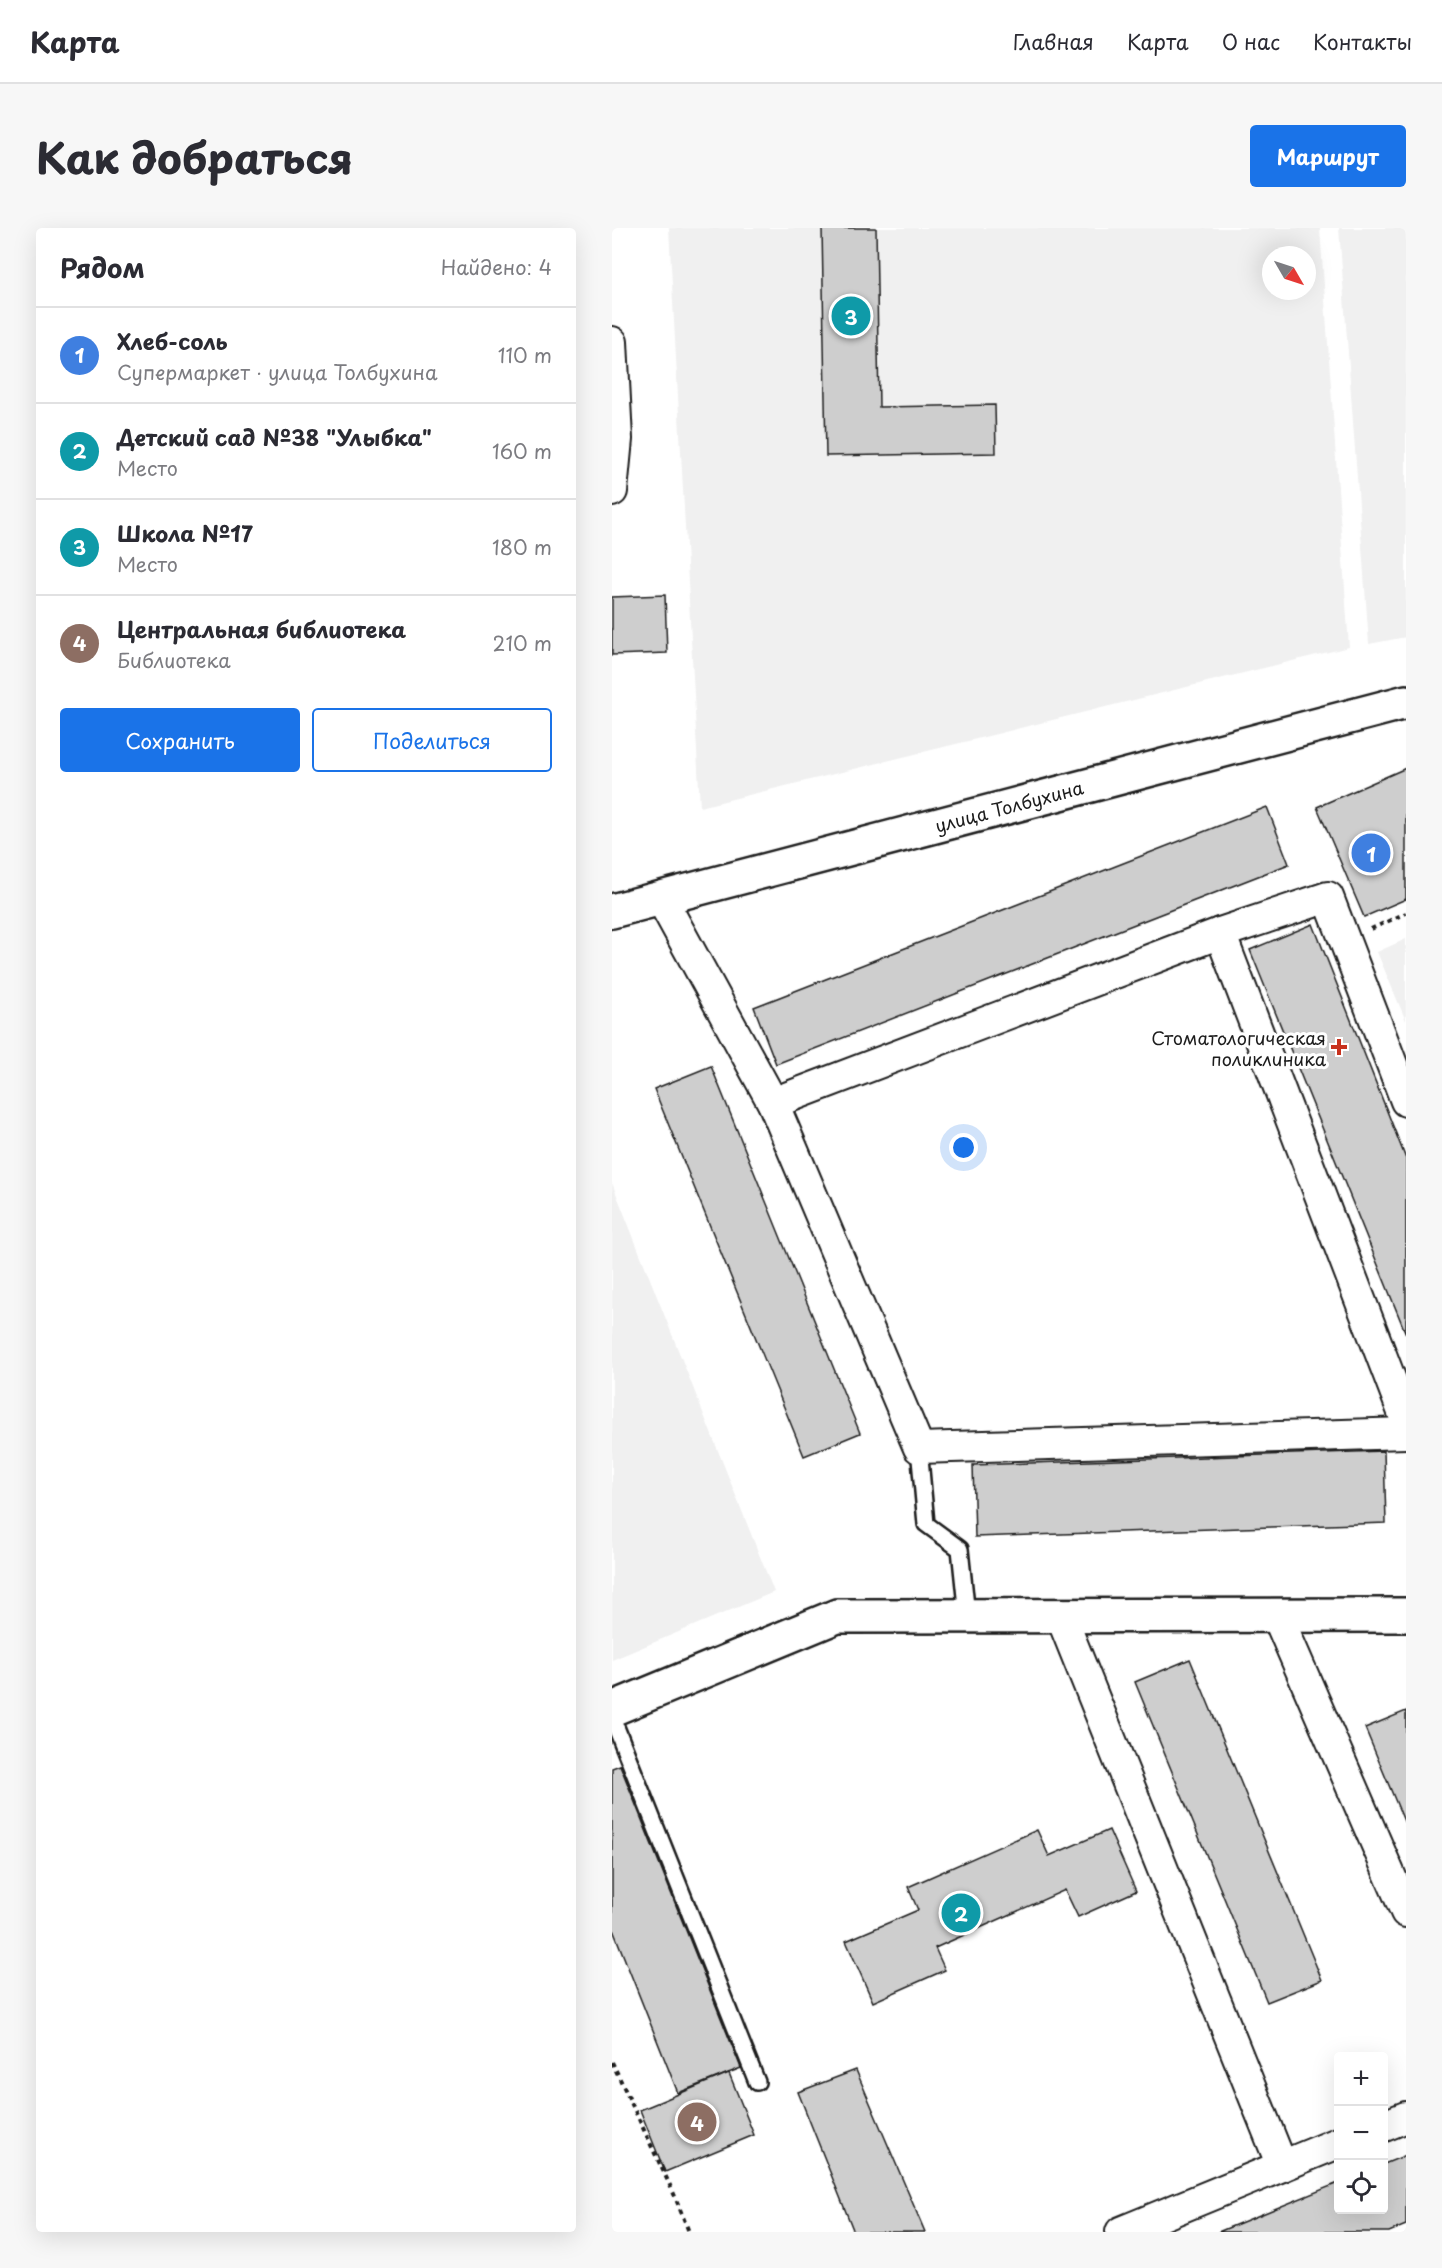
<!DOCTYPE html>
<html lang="ru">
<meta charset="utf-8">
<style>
:root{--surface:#fff;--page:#f7f7f7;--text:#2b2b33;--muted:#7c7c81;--line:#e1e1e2;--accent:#1a73e8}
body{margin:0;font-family:"Playpen Sans",sans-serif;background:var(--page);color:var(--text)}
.controls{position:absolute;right:18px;bottom:18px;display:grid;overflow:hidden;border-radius:6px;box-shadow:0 6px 24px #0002}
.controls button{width:54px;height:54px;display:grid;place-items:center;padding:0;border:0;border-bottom:2px solid var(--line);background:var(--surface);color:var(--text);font:30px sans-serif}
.compass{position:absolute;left:650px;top:18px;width:54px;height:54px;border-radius:50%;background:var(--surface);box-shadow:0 6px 24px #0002;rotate:129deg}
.you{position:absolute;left:352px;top:920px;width:21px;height:21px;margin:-15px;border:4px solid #fff;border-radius:50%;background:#1a73e8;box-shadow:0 0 0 9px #1a73e833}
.badge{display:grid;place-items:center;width:39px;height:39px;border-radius:50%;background:var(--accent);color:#fff;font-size:20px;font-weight:700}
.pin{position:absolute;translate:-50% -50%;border:3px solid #fff;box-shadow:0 2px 6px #0006}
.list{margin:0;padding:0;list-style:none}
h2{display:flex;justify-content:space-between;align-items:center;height:78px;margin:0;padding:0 24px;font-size:26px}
h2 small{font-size:20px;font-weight:400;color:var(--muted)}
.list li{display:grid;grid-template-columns:39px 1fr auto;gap:18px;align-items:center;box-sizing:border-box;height:96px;padding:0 24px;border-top:2px solid var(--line)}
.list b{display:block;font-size:22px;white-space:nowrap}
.list p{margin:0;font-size:20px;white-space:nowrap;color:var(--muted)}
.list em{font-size:20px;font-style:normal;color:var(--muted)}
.actions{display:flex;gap:12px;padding:18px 24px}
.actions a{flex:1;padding:14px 0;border:2px solid var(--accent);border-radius:6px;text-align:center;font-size:21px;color:var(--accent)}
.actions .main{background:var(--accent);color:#fff}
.icon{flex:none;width:33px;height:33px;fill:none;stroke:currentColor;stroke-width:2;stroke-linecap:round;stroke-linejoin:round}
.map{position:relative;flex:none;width:794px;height:2004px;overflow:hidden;border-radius:6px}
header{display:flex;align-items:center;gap:36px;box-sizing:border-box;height:84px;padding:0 30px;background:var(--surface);border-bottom:2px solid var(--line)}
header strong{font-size:28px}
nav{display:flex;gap:33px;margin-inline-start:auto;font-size:21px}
.intro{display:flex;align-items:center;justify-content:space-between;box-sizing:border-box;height:144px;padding:0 36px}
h1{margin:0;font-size:42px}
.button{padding:15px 27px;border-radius:6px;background:var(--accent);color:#fff;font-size:21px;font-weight:700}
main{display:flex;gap:36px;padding:0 36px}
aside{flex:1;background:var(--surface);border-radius:6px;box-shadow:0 6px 24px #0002}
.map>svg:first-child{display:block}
.built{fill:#f0f0f0;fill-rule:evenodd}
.building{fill:#cecece;stroke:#1c1c1c;stroke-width:1.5}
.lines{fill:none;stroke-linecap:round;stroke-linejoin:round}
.lane-casing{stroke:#1c1c1c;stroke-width:20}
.street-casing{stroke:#1c1c1c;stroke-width:34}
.secondary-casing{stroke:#1c1c1c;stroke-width:38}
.path{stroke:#1c1c1c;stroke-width:4;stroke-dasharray:4.5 4.5;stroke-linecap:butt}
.lane{stroke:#fff;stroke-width:15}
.street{stroke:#fff;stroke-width:30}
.secondary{stroke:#fff;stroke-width:33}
.poi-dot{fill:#c8321e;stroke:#fff;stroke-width:2}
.labels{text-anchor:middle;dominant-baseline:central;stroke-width:6;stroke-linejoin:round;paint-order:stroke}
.street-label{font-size:18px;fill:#1c1c1c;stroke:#fff}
.poi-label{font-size:18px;fill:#1c1c1c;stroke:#fff;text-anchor:end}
</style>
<header>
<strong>Карта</strong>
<nav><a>Главная</a><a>Карта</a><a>О нас</a><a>Контакты</a></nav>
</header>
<div class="intro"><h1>Как добраться</h1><a class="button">Маршрут</a></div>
<main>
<aside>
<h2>Рядом<small>Найдено: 4</small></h2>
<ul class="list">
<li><span class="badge" style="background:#3f7fe0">1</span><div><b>Хлеб-соль</b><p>Супермаркет · улица Толбухина</p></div><em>110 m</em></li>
<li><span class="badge" style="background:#0f9aa8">2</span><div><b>Детский сад №38 &quot;Улыбка&quot;</b><p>Место</p></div><em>160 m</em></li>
<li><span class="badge" style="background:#0f9aa8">3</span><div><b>Школа №17</b><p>Место</p></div><em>180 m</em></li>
<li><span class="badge" style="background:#8d6e63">4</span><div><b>Центральная библиотека</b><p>Библиотека</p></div><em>210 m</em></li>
</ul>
<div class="actions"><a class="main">Сохранить</a><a>Поделиться</a></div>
</aside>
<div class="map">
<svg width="794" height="2004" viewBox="0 0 794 2004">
<rect width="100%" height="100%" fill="#fff"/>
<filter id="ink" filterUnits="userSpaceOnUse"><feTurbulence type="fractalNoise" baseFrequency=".0167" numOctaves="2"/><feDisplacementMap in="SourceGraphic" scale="12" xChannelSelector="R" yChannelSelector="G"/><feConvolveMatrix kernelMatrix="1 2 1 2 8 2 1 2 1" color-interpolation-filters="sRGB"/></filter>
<g filter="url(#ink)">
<g class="built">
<path d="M57 0H708L737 419 88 579ZM659 27H695V63H659Z"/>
<polygon points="727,0 794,0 794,409 757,416"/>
<polygon points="794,711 794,793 765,724"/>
<polygon points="0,955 162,1364 0,1432"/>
</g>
<g class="building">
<polygon points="210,0 264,0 267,179 383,177 384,225 214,228"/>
<polygon points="53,367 55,425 0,427 0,369"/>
<polygon points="794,540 794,671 752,689 705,579"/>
<polygon points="655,579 677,636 164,836 142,779"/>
<polygon points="701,696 794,931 794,1106 638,722"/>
<polygon points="99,838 248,1205 192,1228 42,861"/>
<polygon points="772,1223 774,1295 363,1309 361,1237"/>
<polygon points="578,1431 710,1752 655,1774 523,1454"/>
<polygon points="794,1483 794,1598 753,1500"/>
<polygon points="8,1537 129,1840 66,1865 0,1699 0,1540"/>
<polygon points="425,1602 437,1628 497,1602 524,1663 466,1689 453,1662 323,1720 333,1742 261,1774 234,1713 306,1682 296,1659"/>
<polygon points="244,1842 313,2004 242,2004 186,1864"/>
<polygon points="117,1845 142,1907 53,1944 28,1882"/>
<polygon points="794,1927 794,1997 777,2004 606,2004 726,1955 726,1982 772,1982 772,1936"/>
</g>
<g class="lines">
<g class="lane-casing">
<g id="lane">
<polyline points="307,1220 314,1296 348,1321 355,1388"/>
<polyline points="0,1489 145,1854"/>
</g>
</g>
<g class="street-casing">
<g id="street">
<polyline points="0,114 5,211 0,263"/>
<polyline points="49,670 161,875 307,1220 794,1205"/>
<polyline points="608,705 794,1192"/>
<polyline points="161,875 608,705 716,669 794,873"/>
<polyline points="665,1387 794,1684"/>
<polyline points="449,1388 670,1938"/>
<polyline points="772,1898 794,1889"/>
<polyline points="509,2004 726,1915"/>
</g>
</g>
<g class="secondary-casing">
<g id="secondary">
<polyline points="0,683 794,474"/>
<polyline points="0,1481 225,1388 794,1387"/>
</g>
</g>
<g class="path">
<polyline points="759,701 794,685"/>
<polyline points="0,1834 62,1966 77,2004"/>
</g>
<use href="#lane" class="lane"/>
<use href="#street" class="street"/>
<use href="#secondary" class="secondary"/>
</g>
</g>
<path class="poi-dot" d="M724 810h6v6h6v6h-6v6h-6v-6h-6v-6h6z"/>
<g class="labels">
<g class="street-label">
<text transform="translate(397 578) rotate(-15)">улица Толбухина</text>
</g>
<g class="poi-label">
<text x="714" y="809">Стоматологическая<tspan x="714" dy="21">поликлиника</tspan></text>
</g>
</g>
</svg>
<div class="controls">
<button>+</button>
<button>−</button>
<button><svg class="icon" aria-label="locate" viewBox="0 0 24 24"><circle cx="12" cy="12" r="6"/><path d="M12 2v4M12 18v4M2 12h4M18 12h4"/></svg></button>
</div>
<svg class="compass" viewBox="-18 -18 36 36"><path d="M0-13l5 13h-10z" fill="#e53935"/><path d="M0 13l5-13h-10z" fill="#7c7c81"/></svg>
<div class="you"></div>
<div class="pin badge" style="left:759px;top:625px;background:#3f7fe0">1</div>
<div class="pin badge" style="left:349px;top:1685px;background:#0f9aa8">2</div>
<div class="pin badge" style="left:239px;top:88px;background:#0f9aa8">3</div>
<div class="pin badge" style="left:85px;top:1894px;background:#8d6e63">4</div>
</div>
</main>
